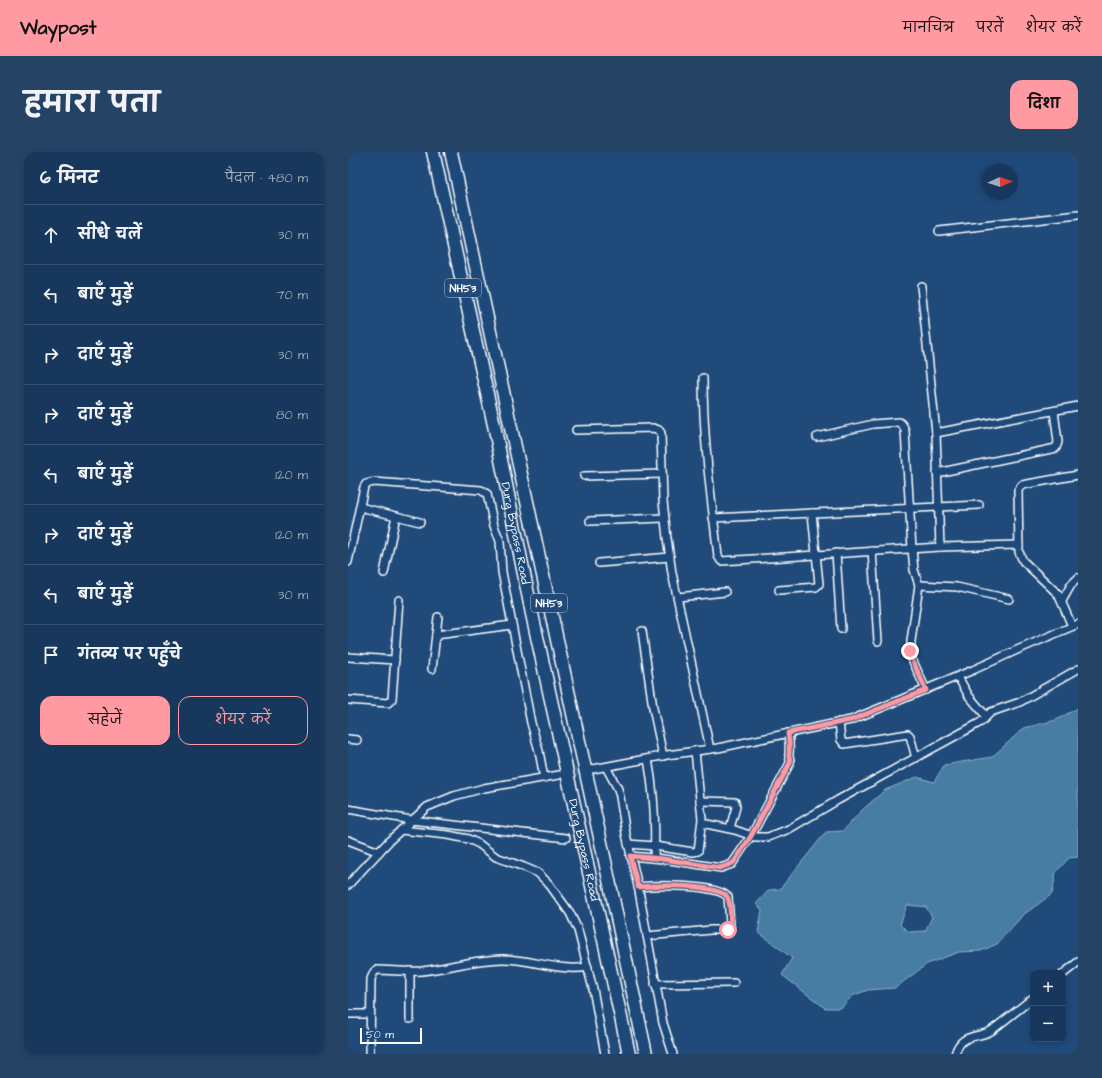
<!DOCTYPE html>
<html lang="hi">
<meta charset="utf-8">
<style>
:root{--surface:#17385c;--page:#244365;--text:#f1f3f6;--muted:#9eacbb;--line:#365272;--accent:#ff9aa2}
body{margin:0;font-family:"Architects Daughter","Playpen Sans Deva",sans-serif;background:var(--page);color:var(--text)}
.controls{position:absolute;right:12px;bottom:12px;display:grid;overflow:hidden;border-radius:8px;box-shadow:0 2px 6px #0003}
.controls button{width:36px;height:36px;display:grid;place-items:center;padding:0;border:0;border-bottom:1px solid var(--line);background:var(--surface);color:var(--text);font:20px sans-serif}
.compass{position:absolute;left:634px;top:12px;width:36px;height:36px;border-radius:50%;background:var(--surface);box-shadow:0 2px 6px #0003;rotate:87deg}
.scale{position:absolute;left:12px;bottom:10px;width:62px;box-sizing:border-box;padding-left:4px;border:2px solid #fff;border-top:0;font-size:11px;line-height:14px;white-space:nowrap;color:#fff;-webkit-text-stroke:3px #1f4a7a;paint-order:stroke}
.stop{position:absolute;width:12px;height:12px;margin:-9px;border:3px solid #ff9aa2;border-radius:50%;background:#fff}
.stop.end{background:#ff9aa2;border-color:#fff;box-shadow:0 1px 4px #0008}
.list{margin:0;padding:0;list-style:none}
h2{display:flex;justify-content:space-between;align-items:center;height:52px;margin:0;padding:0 16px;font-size:17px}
h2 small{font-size:13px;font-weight:400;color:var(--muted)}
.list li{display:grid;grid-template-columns:26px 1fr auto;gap:12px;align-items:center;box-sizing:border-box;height:60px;padding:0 16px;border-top:1px solid var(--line)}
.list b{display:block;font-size:15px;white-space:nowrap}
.list em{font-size:13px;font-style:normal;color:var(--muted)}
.actions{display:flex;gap:8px;padding:12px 16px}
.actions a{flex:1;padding:9px 0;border:1px solid var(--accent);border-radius:12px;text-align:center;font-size:14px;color:var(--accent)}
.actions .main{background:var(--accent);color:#111}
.icon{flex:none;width:22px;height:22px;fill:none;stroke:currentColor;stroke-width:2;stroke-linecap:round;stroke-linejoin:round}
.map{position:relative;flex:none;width:730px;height:902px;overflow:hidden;border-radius:12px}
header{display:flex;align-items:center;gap:24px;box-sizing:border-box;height:56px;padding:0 20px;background:var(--accent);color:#111}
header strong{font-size:19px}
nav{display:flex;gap:22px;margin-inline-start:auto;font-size:14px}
.intro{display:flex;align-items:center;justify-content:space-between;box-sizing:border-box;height:96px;padding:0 24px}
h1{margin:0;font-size:28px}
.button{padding:10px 18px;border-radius:12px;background:var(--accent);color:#111;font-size:14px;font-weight:700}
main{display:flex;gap:24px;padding:0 24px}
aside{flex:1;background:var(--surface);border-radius:12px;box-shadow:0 2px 6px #0003}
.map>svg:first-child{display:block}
.water{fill:#467ca3;stroke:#90b0c8;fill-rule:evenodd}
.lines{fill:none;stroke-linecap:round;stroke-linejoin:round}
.street-tunnel{stroke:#41658e;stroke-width:7;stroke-dasharray:7 3.5;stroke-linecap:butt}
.street-casing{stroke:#fff;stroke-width:10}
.highway-casing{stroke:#fff;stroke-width:15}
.street{stroke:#1f4a7a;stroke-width:7}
.highway{stroke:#1f4a7a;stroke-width:12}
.route{stroke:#ff9aa2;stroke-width:5}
.labels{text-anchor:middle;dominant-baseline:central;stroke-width:3;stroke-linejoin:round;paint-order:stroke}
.shield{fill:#1f4a7a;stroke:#bcc9d7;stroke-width:1}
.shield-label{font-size:11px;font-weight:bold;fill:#fff}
.street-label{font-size:12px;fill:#fff;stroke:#1f4a7a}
</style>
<header>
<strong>Waypost</strong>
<nav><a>मानचित्र</a><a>परतें</a><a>शेयर करें</a></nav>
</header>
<div class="intro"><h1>हमारा पता</h1><a class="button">दिशा</a></div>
<main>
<aside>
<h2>6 मिनट<small>पैदल · 480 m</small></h2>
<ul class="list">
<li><svg class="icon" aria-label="ahead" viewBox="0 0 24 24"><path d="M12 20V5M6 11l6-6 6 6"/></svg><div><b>सीधे चलें</b></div><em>30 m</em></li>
<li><svg class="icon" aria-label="left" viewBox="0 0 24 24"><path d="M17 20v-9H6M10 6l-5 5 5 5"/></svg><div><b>बाएँ मुड़ें</b></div><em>70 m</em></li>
<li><svg class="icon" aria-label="right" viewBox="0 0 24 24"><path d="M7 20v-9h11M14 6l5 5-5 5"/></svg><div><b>दाएँ मुड़ें</b></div><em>30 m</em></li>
<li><svg class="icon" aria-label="right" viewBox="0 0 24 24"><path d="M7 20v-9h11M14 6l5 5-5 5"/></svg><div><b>दाएँ मुड़ें</b></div><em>80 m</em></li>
<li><svg class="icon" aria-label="left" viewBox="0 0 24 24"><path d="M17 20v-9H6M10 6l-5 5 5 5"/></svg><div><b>बाएँ मुड़ें</b></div><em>120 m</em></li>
<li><svg class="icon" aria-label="right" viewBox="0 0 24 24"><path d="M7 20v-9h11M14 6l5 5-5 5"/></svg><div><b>दाएँ मुड़ें</b></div><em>120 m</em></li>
<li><svg class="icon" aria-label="left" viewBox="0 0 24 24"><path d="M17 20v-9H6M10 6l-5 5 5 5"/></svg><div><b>बाएँ मुड़ें</b></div><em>30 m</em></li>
<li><svg class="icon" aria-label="arrive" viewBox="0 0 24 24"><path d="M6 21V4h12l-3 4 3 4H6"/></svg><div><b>गंतव्य पर पहुँचे</b></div></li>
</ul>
<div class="actions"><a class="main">सहेजें</a><a>शेयर करें</a></div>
</aside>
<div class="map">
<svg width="730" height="902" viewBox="0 0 730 902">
<rect width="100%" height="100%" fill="#1f4a7a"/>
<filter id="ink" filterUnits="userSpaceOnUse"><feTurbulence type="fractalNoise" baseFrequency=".025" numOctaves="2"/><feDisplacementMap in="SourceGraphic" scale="8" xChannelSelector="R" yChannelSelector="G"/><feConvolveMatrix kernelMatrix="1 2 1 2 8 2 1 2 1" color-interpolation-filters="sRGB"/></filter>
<g filter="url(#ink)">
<path class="water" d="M730 556V705L721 706 708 720 704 742 675 763 649 792 633 799 611 800 579 812 547 836 520 838 504 844 493 856H477L434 823 444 806 410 780 414 758 408 752 421 738 432 737 478 680 495 679 513 659 537 638 569 625 586 630 596 613 644 605 676 576 708 568ZM559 753 578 755 584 765 577 779 561 780 552 773Z"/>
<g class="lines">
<polyline class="street-tunnel" points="217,622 240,618"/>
<g class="street-casing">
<g id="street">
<polyline points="591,79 730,63"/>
<polyline points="573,134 588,281 592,395"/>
<path d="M355 226C355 286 363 345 370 404L373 409 592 395 671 393"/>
<polyline points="228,278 305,276 311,278 313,281 315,349 319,386 324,421 362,597"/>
<polyline points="588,281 730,254"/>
<path d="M469 285 525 272 551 270C555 272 556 275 557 279L564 397 566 418 571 433 563 489V499L564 507 578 538"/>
<polyline points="589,321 708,296 710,290 706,259"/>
<polyline points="236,324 314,322"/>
<polyline points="12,355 72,370"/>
<polyline points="365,366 631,353"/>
<polyline points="242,369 316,366"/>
<polyline points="524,399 530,489"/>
<polyline points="488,401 493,477"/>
<polyline points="0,410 16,335 18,332 26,330 133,338 139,342 146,374 152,389 154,420 183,571 191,599 196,626"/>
<polyline points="251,411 322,405"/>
<polyline points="36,421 48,364"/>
<polyline points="571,433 609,435 661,447"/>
<polyline points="431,438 468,435 471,432 464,361"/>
<polyline points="330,445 377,440"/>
<polyline points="714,449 723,433 730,426"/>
<polyline points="724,474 710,442 675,409 671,400 670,338 674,333 730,323"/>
<polyline points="294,479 305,556 315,604"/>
<polyline points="88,483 164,473"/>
<polyline points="0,505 47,508"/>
<polyline points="84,517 90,465"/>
<polyline points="610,525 621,544 638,564"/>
<polyline points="0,548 40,551 44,547 51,448"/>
<polyline points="491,570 493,588 496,592 560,582 562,584 568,606"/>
<polyline points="0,587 9,588"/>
<path d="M300 607C306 640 308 672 306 706"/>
<polyline points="258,615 270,637 272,645 278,682 291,739 315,871 325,902"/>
<polyline points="245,617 319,603 370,596 503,568 625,518 669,498 730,472"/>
<polyline points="352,649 387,650 388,655 382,676"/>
<polyline points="0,657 63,668 218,686"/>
<polyline points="354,671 387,678 407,685 420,685 441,677 490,648 624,575 633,570 643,560 672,550 730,517"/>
<polyline points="53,678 100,683 120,687 131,692 148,705 176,715 190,721 201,732 222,761 230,778 245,837 257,902"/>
<polyline points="0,688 31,700"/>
<polyline points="280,692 307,694 345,700 350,699 354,667 347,599"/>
<path d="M282 704 315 707 373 716 384 712 403 684 442 611C443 607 440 606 441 602 442 594 441 589 440 581"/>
<polyline points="0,733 42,688 79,655 106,644 136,636 211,623"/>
<path d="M290 735C308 733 369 732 380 745L382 772 380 778H363L299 784"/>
<polyline points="715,822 730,810"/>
<polyline points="307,832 386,831"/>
<polyline points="0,862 22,862"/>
<polyline points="62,867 62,819"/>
<path d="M22 902 23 827 26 820 28 818C43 818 59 820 74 819 101 816 127 807 155 807 183 807 212 820 240 815"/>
<path d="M607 902C613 881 627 887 643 879L685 846"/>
</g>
</g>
<g class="highway-casing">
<g id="highway">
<path id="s1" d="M85 0 146 273 184 462 281 902"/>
<polyline points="103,0 251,681 298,902"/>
</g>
</g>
<use href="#street" class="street"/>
<use href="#highway" class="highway"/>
</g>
</g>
<g class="lines" filter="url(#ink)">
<path class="route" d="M380 778C384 772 383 749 378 743 359 732 312 733 290 735L282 704 315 707 372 716 383 712 386 710 403 684 442 611C443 607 440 606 441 602 442 594 441 589 440 581L503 568 578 538 564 507 562 499"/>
</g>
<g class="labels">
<g class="shield">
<rect x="97" y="127" width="36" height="18" rx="3"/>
<rect x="183" y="442" width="36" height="18" rx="3"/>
</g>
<g class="shield-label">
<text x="115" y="136">NH53</text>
<text x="201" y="451">NH53</text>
</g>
<g class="street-label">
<text stroke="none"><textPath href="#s1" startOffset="390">Durg Bypass Road</textPath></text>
<text stroke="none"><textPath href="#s1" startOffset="714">Durg Bypass Road</textPath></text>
</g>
</g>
</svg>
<div class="controls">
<button>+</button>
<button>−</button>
</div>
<svg class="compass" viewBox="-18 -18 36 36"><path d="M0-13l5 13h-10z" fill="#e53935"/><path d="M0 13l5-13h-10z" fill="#9eacbb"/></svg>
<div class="scale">50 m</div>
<div class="stop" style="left:380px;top:778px"></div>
<div class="stop end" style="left:562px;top:499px"></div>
</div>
</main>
